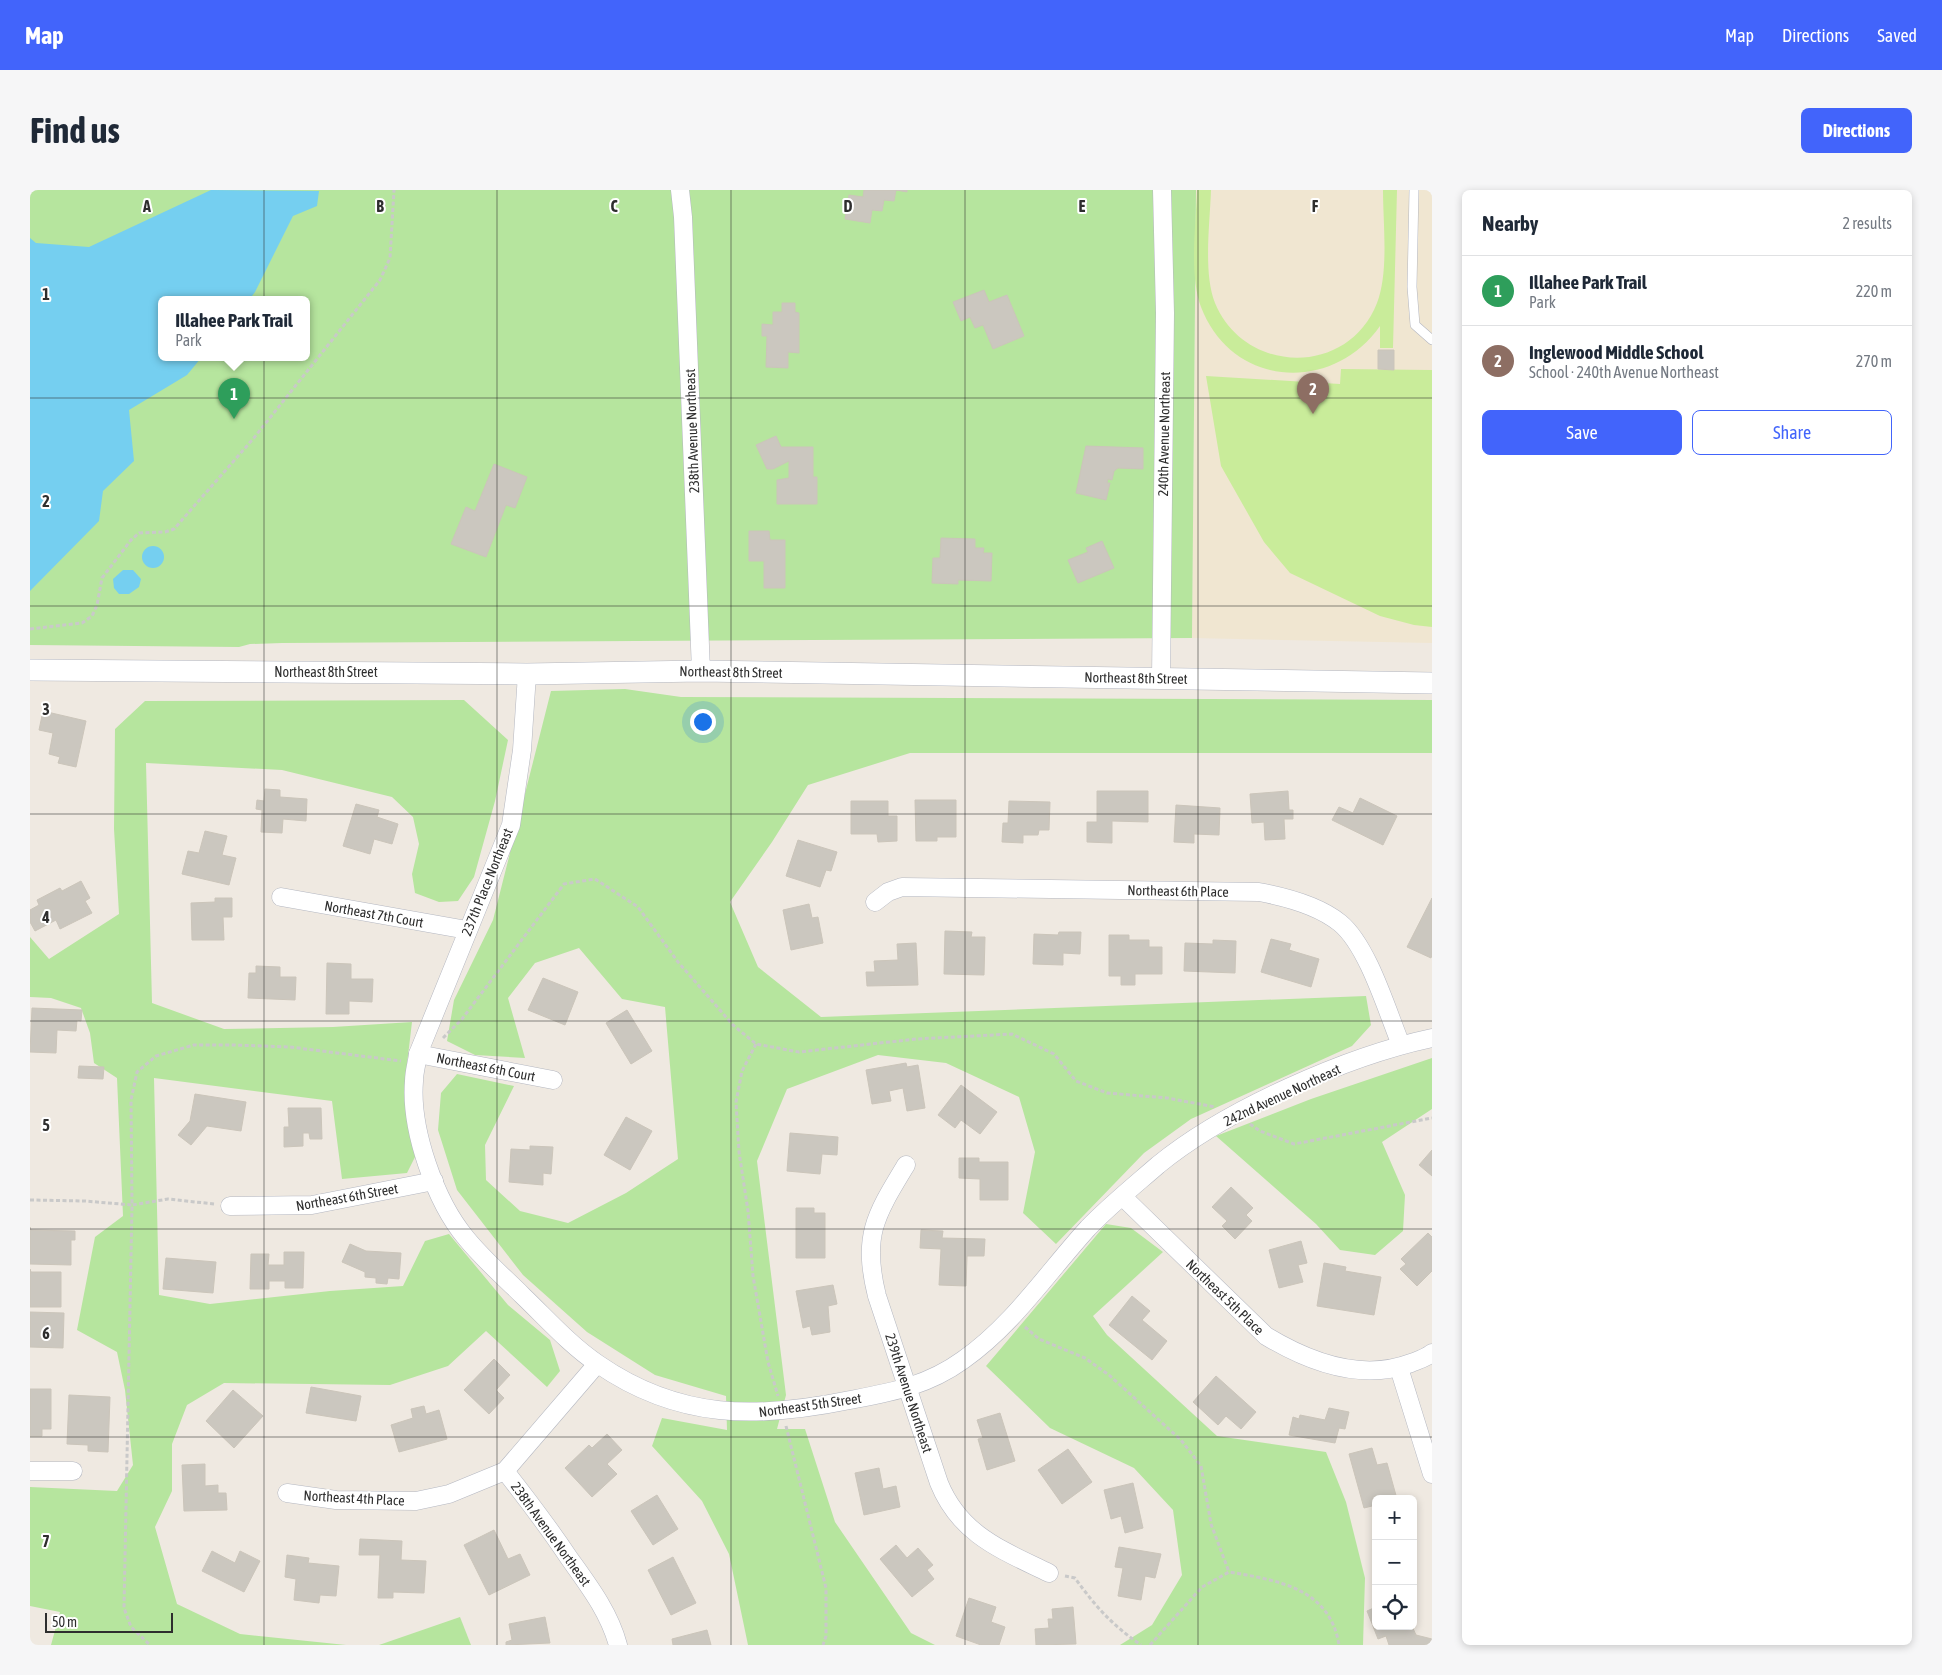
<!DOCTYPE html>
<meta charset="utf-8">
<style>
:root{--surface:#fff;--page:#f6f6f7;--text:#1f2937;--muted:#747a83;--line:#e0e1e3;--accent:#4264fb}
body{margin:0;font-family:"Asap Condensed",sans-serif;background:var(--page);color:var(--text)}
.controls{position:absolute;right:15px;bottom:15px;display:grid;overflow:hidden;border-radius:8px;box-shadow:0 2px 8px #0003}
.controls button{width:45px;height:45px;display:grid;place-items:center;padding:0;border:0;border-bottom:1px solid var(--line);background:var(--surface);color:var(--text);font:25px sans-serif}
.scale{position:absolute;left:15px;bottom:12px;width:128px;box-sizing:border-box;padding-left:5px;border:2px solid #2e2e2e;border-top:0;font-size:14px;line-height:18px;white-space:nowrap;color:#2e2e2e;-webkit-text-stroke:4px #fff;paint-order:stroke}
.you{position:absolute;left:672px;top:531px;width:18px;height:18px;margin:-12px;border:4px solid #fff;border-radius:50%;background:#1a73e8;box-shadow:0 0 0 8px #1a73e833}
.badge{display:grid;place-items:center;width:32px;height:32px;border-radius:50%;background:var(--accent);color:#fff;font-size:16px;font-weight:700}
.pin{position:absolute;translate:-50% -41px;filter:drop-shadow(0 1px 2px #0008)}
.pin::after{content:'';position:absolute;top:26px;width:18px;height:15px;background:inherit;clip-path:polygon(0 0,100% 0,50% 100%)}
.popup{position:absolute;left:128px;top:106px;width:152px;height:65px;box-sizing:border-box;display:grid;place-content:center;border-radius:8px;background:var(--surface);filter:drop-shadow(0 1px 4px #0005);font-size:16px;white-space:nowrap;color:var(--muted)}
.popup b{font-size:19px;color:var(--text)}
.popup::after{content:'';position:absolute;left:50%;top:100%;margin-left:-10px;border:10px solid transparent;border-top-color:var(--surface)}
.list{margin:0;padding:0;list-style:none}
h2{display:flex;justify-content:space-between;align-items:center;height:65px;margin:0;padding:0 20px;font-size:21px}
h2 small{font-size:16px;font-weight:400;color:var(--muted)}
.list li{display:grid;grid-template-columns:32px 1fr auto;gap:15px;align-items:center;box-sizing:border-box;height:70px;padding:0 20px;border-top:1px solid var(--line)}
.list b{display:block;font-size:19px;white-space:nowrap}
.list p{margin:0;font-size:16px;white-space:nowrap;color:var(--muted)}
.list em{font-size:16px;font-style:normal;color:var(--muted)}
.actions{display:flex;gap:10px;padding:15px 20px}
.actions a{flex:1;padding:11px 0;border:1px solid var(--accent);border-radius:8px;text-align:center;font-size:18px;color:var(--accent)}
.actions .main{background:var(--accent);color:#fff}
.icon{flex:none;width:28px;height:28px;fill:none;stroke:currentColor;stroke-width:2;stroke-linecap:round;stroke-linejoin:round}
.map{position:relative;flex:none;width:1402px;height:1455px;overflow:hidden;border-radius:8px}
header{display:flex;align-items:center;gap:30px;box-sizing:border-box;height:70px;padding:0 25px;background:var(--accent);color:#fff}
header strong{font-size:24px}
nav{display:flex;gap:28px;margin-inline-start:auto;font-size:18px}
.intro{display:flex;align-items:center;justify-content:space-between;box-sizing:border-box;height:120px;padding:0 30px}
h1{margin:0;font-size:35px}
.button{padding:12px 22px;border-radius:8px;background:var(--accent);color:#fff;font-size:18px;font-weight:700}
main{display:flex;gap:30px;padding:0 30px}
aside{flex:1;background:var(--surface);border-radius:8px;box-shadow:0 2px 8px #0003}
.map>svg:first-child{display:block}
.education{fill:#f0e6d1}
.green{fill:#b6e59e;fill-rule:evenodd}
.pitch{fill:#c9ec9a}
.water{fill:#75cff0}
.building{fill:#cbc7bf;stroke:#cbc5ba}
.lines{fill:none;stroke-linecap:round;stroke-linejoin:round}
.service-casing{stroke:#b4b7c1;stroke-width:10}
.minor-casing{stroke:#b4b7c1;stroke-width:19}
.tertiary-casing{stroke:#b4b7c1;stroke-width:22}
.path{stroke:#c9c9c9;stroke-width:3;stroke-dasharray:4 2.5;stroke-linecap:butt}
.service{stroke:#fff;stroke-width:9}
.minor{stroke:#fff;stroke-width:18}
.tertiary{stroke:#fff;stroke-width:21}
.grid{fill:none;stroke:#2e2e2e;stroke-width:1;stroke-opacity:0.55}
.labels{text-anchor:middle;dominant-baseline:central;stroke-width:4;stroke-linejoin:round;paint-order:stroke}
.street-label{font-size:14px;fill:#2e2e2e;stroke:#fff}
.grid-label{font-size:16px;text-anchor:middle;font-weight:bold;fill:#2e2e2e;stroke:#fff;stroke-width:4;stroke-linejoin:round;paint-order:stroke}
</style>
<header>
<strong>Map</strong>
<nav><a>Map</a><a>Directions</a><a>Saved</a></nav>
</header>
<div class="intro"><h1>Find us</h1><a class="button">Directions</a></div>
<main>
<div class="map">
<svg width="1402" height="1455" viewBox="0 0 1402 1455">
<rect width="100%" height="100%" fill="#efe9e1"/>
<polygon class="education" points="1166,0 1402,0 1402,453 1162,448"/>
<g class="green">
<path d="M0 0H1166L1162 448 252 453 220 454 209 457 0 455ZM132 110H276V168H132Z"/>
<polygon points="595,499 651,507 1402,510 1402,563 880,563 778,595 742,652 700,712 728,777 791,827 1336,806 1341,835 1322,856 1161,929 1114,963 1026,1054 993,1023 1005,962 989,907 916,873 848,865 757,899 727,971 756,1205 747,1239 775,1239 805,1332 881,1443 905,1455 718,1455 699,1364 672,1311 622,1256 632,1228 697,1240 696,1206 625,1185 557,1142 493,1085 427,1000 408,940 411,903 427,884 484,896 455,955 456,990 490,1021 538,1033 596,1003 648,969 635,817 592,809 549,758 505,773 478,808 495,868 445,865 417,851 424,810 463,730 521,501"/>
<polygon points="434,510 478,550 465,611 444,687 428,711 409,712 385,703 382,684 389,654 383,627 362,607 252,580 116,573 122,813 194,839 303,837 382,832 375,891 386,965 377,983 312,989 302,911 124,888 129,1105 180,1114 300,1101 373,1096 395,1051 419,1044 478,1115 520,1150 530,1181 517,1197 456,1141 418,1176 360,1195 194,1193 157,1215 142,1254 142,1301 125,1337 147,1414 210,1444 316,1455 21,1455 30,1422 0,1416 0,1297 87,1301 103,1275 95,1200 87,1162 47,1140 65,1047 93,1026 87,888 64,873 60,843 51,818 21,808 0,807 0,747 19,769 89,724 84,639 85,539 115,511"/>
<polygon points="1402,868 1402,919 1352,952 1375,1005 1373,1041 1345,1065 1310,1060 1286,1034 1186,946 1281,909"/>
<polygon points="1076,1034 1101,1038 1133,1062 1063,1126 1077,1145 1187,1246 1296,1262 1316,1312 1335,1388 1333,1455 1090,1455 1122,1435 1152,1385 1143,1320 1104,1278 1020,1238 956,1176"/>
<polygon points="430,1427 441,1455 349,1455"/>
</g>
<g class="pitch">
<path d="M1167 0H1181C1180 33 1173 83 1185 113 1215 185 1318 187 1347 113 1359 82 1353 34 1353 0H1367L1363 158H1350V136C1302 204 1202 198 1171 117 1159 85 1166 35 1167 0Z"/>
<polygon points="1311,179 1402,180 1402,437 1384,435 1350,426 1260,383 1234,352 1191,276 1176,186 1310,194"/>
</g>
<g class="water">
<polygon points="181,0 289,1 287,16 263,26 225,102 219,110 132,110 132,168 171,168 157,185 99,220 104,271 73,301 69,331 0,401 0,48 6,53 59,57"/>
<circle cx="123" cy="367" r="11"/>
<polygon points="93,380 103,380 111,389 109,397 99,404 89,404 84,398 83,389"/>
</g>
<g class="building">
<polygon points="834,0 877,0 877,2 866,0 864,11 854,10 852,21 842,20 840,33 815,29 819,5 833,7"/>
<polygon points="954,100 959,112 977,105 994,146 963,159 953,135 945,138 940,127 931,131 923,112"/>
<polygon points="752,113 765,113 765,122 769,123 769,163 758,162 758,178 736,177 737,146 732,146 732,134 743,135 743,122 752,122"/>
<polygon points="1348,160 1364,160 1364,180 1348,179"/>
<polygon points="746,246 751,257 783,257 783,287 787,287 787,314 747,314 747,290 759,288 759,271 743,279 737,279 726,255"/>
<polygon points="1056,256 1113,258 1113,279 1088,278 1084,281 1082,290 1078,289 1077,293 1080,293 1076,310 1046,303"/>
<polygon points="464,274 497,287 485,318 476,315 456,367 421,354 436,317 445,321"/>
<polygon points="719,341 739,341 740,350 755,350 755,398 734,398 734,371 719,371"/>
<polygon points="911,348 945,349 945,358 954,358 953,363 962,363 961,391 928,390 928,394 902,393 903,368 910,368"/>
<polygon points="1072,351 1084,378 1048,393 1038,370 1058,362 1056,358"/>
<polygon points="13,521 56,531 46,577 28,573 30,567 19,564 23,543 9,540"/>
<polygon points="235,599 250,600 250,607 277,609 276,631 253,629 252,643 231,642 232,620 226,619 227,610 234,611"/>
<polygon points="1067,601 1118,601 1118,632 1082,631 1082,653 1057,652 1057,632 1067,632"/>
<polygon points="1258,601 1259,620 1263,620 1263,629 1254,629 1255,649 1235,650 1234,632 1222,633 1220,604"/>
<polygon points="1330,608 1367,626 1353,655 1302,630 1309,617 1323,623"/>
<polygon points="885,610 926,610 926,647 907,647 907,651 886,651"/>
<polygon points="821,611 858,611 858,626 867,626 867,651 848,652 847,644 821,644"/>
<polygon points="979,611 1020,612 1019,640 1009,640 1008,645 993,645 993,653 972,652 973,633 978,633"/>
<polygon points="326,614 349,620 347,627 368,634 362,654 344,649 340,664 313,656"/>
<polygon points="1146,615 1190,618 1189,645 1164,644 1164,653 1144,652"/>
<polygon points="175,641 197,646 192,665 206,668 199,695 152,684 158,661 169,663"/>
<polygon points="768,650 807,662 801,681 796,680 790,697 756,686"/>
<polygon points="51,691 60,708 55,711 62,723 30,739 26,730 5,741 0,732 0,720 9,715 7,710 30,698 32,701"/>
<polygon points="185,708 202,708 202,727 193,727 194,750 162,750 161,713 185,712"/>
<polygon points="1402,708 1402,765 1401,768 1377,757"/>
<polygon points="779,714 782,728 788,727 793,753 761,760 753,720"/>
<polygon points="915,741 942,742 941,747 955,747 954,785 914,784"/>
<polygon points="1029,742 1051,742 1050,764 1033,763 1033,775 1003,774 1004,744 1028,745"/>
<polygon points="1079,745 1099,745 1099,750 1119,750 1119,757 1132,757 1132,784 1105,784 1105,795 1091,795 1091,786 1079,786"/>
<polygon points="1241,749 1261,754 1259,760 1289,769 1281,797 1231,782"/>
<polygon points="1183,750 1206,751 1205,783 1154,781 1155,753 1183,754"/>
<polygon points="886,753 888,795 837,796 836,782 845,782 844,771 868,770 867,754"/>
<polygon points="297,773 321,774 321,789 343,789 342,812 319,811 319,824 296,824"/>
<polygon points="226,776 250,777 250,787 266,787 265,810 218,808 219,783 226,783"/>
<polygon points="513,788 548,802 535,835 498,820"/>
<polygon points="2,818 52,820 51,831 47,830 46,841 27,840 26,863 0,862"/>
<polygon points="597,820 622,861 601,874 576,833"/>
<polygon points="876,873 877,877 888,875 895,918 877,921 873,898 859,901 861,911 842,914 836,880"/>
<polygon points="49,876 74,877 73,889 48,888"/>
<polygon points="931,895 967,922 950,944 931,930 925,938 908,925"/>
<polygon points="165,904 216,912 211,941 177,936 161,955 148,945 160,931"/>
<polygon points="258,918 291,918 292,949 280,949 279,943 273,943 273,956 254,957 254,937 259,937"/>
<polygon points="596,927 622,941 600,980 574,965"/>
<polygon points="760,943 808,947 807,965 792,964 790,984 757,981"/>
<polygon points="500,956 523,957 521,984 513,983 513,995 479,992 481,959 500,960"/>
<polygon points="1402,960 1402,986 1389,975"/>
<polygon points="929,968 949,968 949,972 978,972 978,1010 950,1010 950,989 929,988"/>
<polygon points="1201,997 1223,1018 1216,1025 1222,1031 1205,1049 1192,1036 1197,1031 1182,1017"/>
<polygon points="766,1018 784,1018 784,1023 795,1023 795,1068 766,1068"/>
<polygon points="0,1037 1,1040 45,1041 45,1050 41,1050 41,1075 0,1074"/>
<polygon points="891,1040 913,1041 912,1048 955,1049 954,1066 937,1066 936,1096 909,1095 911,1059 890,1058"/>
<polygon points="1398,1043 1402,1047 1402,1081 1387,1096 1370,1079 1376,1074 1371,1069"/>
<polygon points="1271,1051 1277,1073 1268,1075 1273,1092 1249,1098 1239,1060"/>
<polygon points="320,1054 336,1061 371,1063 369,1089 358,1088 357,1094 346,1093 346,1088 335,1087 335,1082 312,1072"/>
<polygon points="254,1062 274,1062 273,1098 255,1098 255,1091 239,1091 239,1099 220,1099 221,1064 239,1064 238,1075 254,1075"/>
<polygon points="136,1068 186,1072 183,1103 133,1099"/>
<polygon points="1294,1073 1316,1077 1315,1081 1351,1087 1344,1125 1287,1116"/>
<polygon points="0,1079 1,1082 31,1082 31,1117 0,1117"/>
<polygon points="803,1095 807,1114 798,1116 800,1142 782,1145 780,1136 773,1138 766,1101"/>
<polygon points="1102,1106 1120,1121 1112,1130 1137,1151 1122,1170 1079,1135"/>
<polygon points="0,1122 34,1123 33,1158 0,1157"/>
<polygon points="464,1169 480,1185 466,1200 474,1208 459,1224 434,1200"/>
<polygon points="1186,1186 1226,1222 1211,1239 1196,1226 1188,1235 1163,1212"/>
<polygon points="281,1197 331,1206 326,1231 276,1223"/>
<polygon points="0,1199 21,1199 21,1239 12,1239 12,1246 0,1246"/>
<polygon points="203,1200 233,1226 204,1258 176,1231"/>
<polygon points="39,1205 80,1207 78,1262 58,1261 58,1255 37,1254"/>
<polygon points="394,1216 396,1224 409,1220 417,1249 369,1262 361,1235 383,1228 381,1219"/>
<polygon points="1299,1218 1319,1222 1315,1239 1309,1238 1305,1253 1259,1245 1263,1227 1269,1229 1270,1225 1295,1230"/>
<polygon points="970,1223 985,1271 957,1280 948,1249 953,1248 947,1230"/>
<polygon points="577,1244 592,1260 577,1274 587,1284 562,1307 535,1278 559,1255 562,1258"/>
<polygon points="1342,1258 1347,1275 1357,1273 1367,1309 1346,1309 1346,1315 1334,1318 1319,1264"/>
<polygon points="1038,1259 1062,1292 1032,1314 1008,1280"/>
<polygon points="175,1274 175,1296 188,1295 188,1303 196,1303 197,1320 154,1321 152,1275"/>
<polygon points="849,1278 853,1299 866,1296 870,1317 834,1325 825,1283"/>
<polygon points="1103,1293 1113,1338 1095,1343 1091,1326 1081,1329 1074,1300"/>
<polygon points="627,1305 648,1339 623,1355 601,1321"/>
<polygon points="464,1340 478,1369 490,1364 500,1385 459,1405 434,1355"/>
<polygon points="330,1349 372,1351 371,1370 396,1371 394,1403 363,1402 363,1408 348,1408 350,1365 329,1365"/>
<polygon points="866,1355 877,1368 888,1358 903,1375 897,1380 904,1389 882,1407 850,1369"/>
<polygon points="1089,1357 1131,1364 1125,1388 1115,1386 1111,1410 1088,1406 1093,1378 1085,1377"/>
<polygon points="182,1361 205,1373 210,1361 230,1371 214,1402 172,1381"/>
<polygon points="257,1365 279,1368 278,1373 309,1376 306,1406 290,1405 289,1413 264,1410 266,1389 255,1387"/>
<polygon points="643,1367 666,1413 641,1425 618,1380"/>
<polygon points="939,1408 966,1417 961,1432 975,1437 969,1455 951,1455 926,1446"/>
<polygon points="1043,1417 1046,1454 1006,1455 1005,1439 1019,1438 1018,1429 1023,1429 1022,1419"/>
<polygon points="1346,1417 1346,1436 1382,1436 1386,1445 1402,1449 1402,1455 1359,1455 1356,1446 1348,1449 1337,1421"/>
<polygon points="515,1427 520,1453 476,1455 476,1452 482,1450 479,1434"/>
<polygon points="677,1440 681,1455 643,1455 642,1449"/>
</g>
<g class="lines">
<g class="service-casing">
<polyline id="service" points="1384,0 1382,97 1385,135 1402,150"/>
</g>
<g class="minor-casing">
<g id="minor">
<polyline points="650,0 653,27 671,481"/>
<path d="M497 484 492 560 481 635 388 864C387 873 384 882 384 891 380 939 405 1011 436 1048 453 1069 474 1087 493 1106 517 1129 540 1155 568 1174 649 1230 727 1229 820 1210 862 1202 897 1196 933 1170 983 1135 1017 1083 1058 1038 1079 1016 1105 995 1128 975 1195 920 1317 866 1402 848"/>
<polyline points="1131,489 1135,123 1132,0"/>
<polyline points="251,707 437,740"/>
<path d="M845 712 858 702 872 697 1229 702C1256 707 1288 715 1310 733 1338 756 1357 821 1371 855"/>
<polyline points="388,864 523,890"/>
<path d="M876 975C845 1026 832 1046 847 1106L909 1293C930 1345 972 1360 1019 1383"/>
<path d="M1093 1007 1236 1146C1279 1172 1331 1192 1381 1173 1389 1170 1396 1168 1402 1163"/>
<polyline points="200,1016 282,1015 404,991"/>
<polyline points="1369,1178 1402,1284"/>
<polyline points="0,1281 43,1281"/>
<path d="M475 1281C497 1309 519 1338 539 1368 559 1396 579 1422 588 1455"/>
<polyline points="257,1303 306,1310 386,1311 419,1304 475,1281 567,1174"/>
</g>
</g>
<g class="tertiary-casing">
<polyline id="tertiary" points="0,480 497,484 671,481 1402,493"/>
</g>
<g class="path">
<polyline points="0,439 52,433 62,426 67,415 72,388 101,350 109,343 135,342 144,339 223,249 350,90 360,68 364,0"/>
<polyline points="413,848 432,829 534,694 565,689 608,717 648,772 703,835 726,854 769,862 886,849 982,844 1024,864 1046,891 1077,903 1137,908 1185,917"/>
<polyline points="726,854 712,881 706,912 709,962 718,1021 723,1086 738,1172 748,1206"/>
<polyline points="1220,934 1230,941 1264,954 1402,928"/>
<polyline points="0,1010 55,1011 102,1015 94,1418 101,1437 120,1455"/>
<polyline points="184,1014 138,1009 102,1015 101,910 107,882 126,866 164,855 204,855 260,857 371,871"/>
<polyline points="995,1137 1009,1149 1055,1168 1079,1185 1151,1250 1171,1276 1181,1334 1199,1382"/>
<polyline points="756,1236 796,1398 796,1446 793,1455"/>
<path d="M1035 1386 1045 1388C1065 1416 1082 1435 1111 1455"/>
<path d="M1120 1455 1172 1397 1199 1382C1247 1390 1300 1398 1309 1455"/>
</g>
<use href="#service" class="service"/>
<use href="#minor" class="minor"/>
<use href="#tertiary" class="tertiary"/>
</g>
<path class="grid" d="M234 0V1455M467 0V1455M701 0V1455M935 0V1455M1168 0V1455M0 208H1402M0 416H1402M0 624H1402M0 831H1402M0 1039H1402M0 1247H1402"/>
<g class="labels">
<g class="street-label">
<text transform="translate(662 241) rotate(-92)">238th Avenue Northeast</text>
<text transform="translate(1134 244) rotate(-89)">240th Avenue Northeast</text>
<text x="296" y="482">Northeast 8th Street</text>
<text transform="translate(701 482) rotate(1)">Northeast 8th Street</text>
<text transform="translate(1106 488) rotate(1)">Northeast 8th Street</text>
<text transform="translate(457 692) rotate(-68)">237th Place Northeast</text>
<text transform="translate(1148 701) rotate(1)">Northeast 6th Place</text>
<text transform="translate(344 724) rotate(10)">Northeast 7th Court</text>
<text transform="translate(456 877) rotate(11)">Northeast 6th Court</text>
<text transform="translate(1252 905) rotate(-25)">242nd Avenue Northeast</text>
<text transform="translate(317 1007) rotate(-10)">Northeast 6th Street</text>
<text transform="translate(1195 1107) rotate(44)">Northeast 5th Place</text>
<text transform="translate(879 1203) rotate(72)">239th Avenue Northeast</text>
<text transform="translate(780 1215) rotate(-8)">Northeast 5th Street</text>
<text transform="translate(324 1308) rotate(3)">Northeast 4th Place</text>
<text transform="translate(521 1344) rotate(54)">238th Avenue Northeast</text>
</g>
</g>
<g class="grid-label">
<text x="117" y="22">A</text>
<text x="350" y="22">B</text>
<text x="584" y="22">C</text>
<text x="818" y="22">D</text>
<text x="1052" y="22">E</text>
<text x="1285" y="22">F</text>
<text x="16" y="110">1</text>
<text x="16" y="317">2</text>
<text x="16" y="525">3</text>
<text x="16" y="733">4</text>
<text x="16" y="941">5</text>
<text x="16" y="1149">6</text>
<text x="16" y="1357">7</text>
</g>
</svg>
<div class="controls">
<button>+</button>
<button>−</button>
<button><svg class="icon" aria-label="locate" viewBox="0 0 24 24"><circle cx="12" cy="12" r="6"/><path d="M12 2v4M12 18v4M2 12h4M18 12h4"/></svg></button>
</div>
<div class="scale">50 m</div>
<div class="you"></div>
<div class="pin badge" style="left:204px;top:229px;background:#2e9e5b">1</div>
<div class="popup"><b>Illahee Park Trail</b>Park</div>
<div class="pin badge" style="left:1283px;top:224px;background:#8d6e63">2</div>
</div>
<aside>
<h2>Nearby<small>2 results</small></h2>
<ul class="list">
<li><span class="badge" style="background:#2e9e5b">1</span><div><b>Illahee Park Trail</b><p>Park</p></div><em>220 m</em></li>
<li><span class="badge" style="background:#8d6e63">2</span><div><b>Inglewood Middle School</b><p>School · 240th Avenue Northeast</p></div><em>270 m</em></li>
</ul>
<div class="actions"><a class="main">Save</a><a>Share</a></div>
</aside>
</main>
